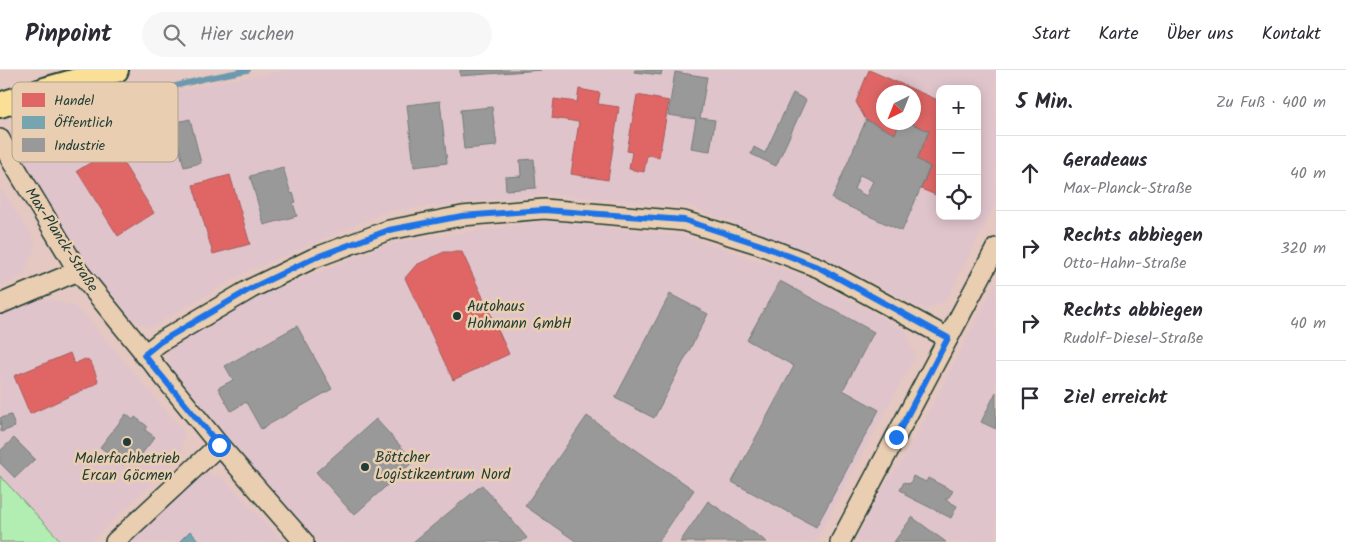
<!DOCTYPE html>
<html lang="de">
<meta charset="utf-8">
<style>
:root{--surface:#fff;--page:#f7f7f7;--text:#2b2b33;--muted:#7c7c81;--line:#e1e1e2}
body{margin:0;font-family:Kalam,sans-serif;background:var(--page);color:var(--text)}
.controls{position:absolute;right:15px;top:15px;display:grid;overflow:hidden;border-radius:10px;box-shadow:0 2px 12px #0003}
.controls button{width:45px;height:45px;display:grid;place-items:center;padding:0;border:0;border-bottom:1px solid var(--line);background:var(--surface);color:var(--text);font:25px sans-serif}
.compass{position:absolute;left:876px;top:15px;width:45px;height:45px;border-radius:50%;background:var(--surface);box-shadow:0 2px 12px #0003;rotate:223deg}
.stop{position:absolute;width:15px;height:15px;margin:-11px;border:4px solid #1a73e8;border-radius:50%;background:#fff}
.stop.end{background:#1a73e8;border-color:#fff;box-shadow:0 1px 5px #0008}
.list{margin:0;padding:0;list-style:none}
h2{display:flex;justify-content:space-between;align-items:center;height:65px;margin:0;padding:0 20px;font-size:21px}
h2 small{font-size:16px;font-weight:400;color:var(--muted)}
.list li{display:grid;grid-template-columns:32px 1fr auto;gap:15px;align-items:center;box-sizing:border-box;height:75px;padding:0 20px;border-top:1px solid var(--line)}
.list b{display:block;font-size:19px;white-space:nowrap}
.list p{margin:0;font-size:16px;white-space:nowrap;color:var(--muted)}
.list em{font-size:16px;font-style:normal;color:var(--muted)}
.icon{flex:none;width:28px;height:28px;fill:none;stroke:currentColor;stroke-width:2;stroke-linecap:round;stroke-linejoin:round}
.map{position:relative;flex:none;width:996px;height:472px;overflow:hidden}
header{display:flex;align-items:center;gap:30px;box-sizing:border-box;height:70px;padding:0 25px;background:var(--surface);border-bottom:1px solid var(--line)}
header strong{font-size:24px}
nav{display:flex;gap:28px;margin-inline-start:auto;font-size:18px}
.search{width:350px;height:45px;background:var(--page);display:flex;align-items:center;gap:12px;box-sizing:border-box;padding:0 18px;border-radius:28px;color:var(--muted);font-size:19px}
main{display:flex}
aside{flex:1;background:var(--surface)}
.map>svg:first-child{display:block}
.built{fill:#e0c4cc;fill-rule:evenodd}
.green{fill:#b2edb2;stroke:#689573}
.shops{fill:#e06666;stroke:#a65a57}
.public{fill:#76a5af;stroke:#5c868a}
.industry{fill:#999;stroke:#747d7b;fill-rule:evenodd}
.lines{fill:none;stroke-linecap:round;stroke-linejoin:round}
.stream{stroke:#6d98ae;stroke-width:5.5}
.minor-casing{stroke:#1f3d34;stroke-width:22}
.major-casing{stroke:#1f3d34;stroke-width:28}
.minor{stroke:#eaceb1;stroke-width:19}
.major{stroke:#fadf96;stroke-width:24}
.route{stroke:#1a73e8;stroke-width:6}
.poi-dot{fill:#1f3d34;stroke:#eaceb1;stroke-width:2}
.labels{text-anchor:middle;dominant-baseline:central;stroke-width:5;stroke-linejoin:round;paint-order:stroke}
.street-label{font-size:15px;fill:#1f3d34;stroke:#eaceb1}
.poi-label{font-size:15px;fill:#1f3d34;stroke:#eaceb1;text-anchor:start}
.key{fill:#eaceb1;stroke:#ada28c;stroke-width:1}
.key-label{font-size:14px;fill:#1f3d34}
</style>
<header>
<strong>Pinpoint</strong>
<div class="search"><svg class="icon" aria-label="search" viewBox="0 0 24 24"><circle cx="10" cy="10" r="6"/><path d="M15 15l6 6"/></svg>Hier suchen</div>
<nav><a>Start</a><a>Karte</a><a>Über uns</a><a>Kontakt</a></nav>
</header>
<main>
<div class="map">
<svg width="996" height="472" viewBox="0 0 996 472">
<rect width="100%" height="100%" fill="#e4c8c1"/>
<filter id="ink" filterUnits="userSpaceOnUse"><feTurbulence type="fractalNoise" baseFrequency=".02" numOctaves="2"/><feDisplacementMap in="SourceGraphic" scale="10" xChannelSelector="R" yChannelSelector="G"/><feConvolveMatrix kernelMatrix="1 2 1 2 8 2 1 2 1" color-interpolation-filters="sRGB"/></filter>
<g filter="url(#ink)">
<g class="built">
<path d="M289 0H996V133L946 231 925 240 824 187 689 136 547 124 387 141 246 202 151 257 122 247 9 78 11 61 213 13ZM940 19H977V146H940ZM884 22H914V52H884Z"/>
<polygon points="0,117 36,173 23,206 0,216"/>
<polygon points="545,151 682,165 814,210 906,261 915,286 815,472 316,472 166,298 170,275 258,226 391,173"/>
<polygon points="996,213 996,472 857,472 857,466 887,411 905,387"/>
<polygon points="48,229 72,235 86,246 184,362 182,384 90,472 0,472 0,242 19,234"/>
<polygon points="198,404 222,407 283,472 128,472"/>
</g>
<polygon class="green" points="0,406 62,472 0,472"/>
<g class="shops">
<polygon points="869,0 940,31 940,115 936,125 921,119 930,97 917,89 929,61 907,52 914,52 914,22 884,22 884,52 900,52 895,64 866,50 856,32"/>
<polygon points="579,19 600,23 598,34 619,37 608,110 571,104 579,52 552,48 554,29 577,32"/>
<polygon points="637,25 669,31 659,87 647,85 644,102 629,99 632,82 627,81"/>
<polygon points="114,78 154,143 118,166 77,101"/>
<polygon points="230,105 250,174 213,184 193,115"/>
<polygon points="444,182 462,182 509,284 453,310 405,208 416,195"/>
<polygon points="70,283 74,294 85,289 91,292 98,310 96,314 30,344 14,306"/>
</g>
<polygon class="public" points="190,461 200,472 179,472"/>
<g class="industry">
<polygon points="460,0 541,0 460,6"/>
<polygon points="635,0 662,0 661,5 634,2"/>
<polygon points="675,2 707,7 700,48 715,50 710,81 691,78 696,49 668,45"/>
<polygon points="793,23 806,30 776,96 751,84 754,77 765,83"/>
<polygon points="440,31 447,93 414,97 407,35"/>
<polygon points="492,37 497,76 464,79 460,40"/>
<polygon points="190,49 201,93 184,97 173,53"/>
<path d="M866 50 895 64 900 52H907L929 61 917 89 930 97 902 161 832 129ZM860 105 873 111 866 126 854 119Z"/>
<polygon points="534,89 536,118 506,120 505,107 521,106 520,90"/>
<polygon points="283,97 291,124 293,123 296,132 293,133 297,146 264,155 250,106"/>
<polygon points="780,211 874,262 843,320 879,340 816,457 732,412 794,296 747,270"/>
<polygon points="670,224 708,244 654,348 615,328"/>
<polygon points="297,256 332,319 261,359 246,332 231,341 218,318 233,310 225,296"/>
<polygon points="996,322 996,359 981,352"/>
<polygon points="126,344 133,350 135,347 147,356 145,360 155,367 137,390 130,385 123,395 100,377"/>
<polygon points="11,345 15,357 1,362 0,348"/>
<polygon points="587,346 694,420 658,472 577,472 525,436"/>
<polygon points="376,349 414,391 354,445 316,402"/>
<polygon points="14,368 35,389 15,408 0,393 0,381"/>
<polygon points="913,406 926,412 928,408 953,421 949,427 945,429 957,436 951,448 905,425 906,423 900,420 904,412 910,414"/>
<polygon points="482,415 527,468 521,472 413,472"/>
<polygon points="708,431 767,472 680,472"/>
<polygon points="912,447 946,472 894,472"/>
</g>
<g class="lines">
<polyline class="stream" points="67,43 203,9 248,0"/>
<g class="minor-casing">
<g id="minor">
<polyline points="0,69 11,90 78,201 219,375 304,472"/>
<polyline points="0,234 78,201"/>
<polyline points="144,285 160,272 252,218 314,188 389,160 462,146 544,139 684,151 758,174 819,198 948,268"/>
<polyline points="115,472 219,375"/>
<polyline points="840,472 996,178"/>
</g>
</g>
<g class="major-casing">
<polyline id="major" points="0,35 48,19 116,0"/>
</g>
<use href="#minor" class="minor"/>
<use href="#major" class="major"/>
</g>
</g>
<g class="lines" filter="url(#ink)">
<polyline class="route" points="219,375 144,285 160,272 252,218 314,188 389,160 462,146 544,140 684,150 758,174 820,198 948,268 896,367"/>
</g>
<g class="poi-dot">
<circle cx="457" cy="246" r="5"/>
<circle cx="127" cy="372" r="5"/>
<circle cx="365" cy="397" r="5"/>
</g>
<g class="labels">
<g class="street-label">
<text transform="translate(61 170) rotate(57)">Max-Planck-Straße</text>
</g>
<g class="poi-label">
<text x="467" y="237">Autohaus<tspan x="467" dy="17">Hohmann GmbH</tspan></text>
<text x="375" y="388">Böttcher<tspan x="375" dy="17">Logistikzentrum Nord</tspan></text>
<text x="127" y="389" text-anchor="middle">Malerfachbetrieb<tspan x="127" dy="17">Ercan Göcmen</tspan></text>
</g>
</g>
<rect x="12" y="12" width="166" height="80" rx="8" class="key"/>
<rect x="22" y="23" width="23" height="14" fill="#e06666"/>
<rect x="22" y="46" width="23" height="13" fill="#76a5af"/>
<rect x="22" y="68" width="23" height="14" fill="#999"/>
<g class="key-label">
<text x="54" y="35">Handel</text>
<text x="54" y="57">Öffentlich</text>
<text x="54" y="80">Industrie</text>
</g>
</svg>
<div class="controls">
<button>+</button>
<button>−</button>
<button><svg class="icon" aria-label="locate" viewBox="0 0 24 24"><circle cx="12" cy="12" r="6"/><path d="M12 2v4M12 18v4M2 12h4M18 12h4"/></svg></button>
</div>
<svg class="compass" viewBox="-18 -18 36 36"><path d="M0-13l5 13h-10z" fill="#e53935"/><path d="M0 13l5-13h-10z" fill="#7c7c81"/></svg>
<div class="stop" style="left:219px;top:375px"></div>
<div class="stop end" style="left:896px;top:367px"></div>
</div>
<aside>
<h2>5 Min.<small>Zu Fuß · 400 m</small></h2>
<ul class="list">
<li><svg class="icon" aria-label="ahead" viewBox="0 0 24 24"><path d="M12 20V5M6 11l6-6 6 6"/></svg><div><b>Geradeaus</b><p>Max-Planck-Straße</p></div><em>40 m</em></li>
<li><svg class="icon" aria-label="right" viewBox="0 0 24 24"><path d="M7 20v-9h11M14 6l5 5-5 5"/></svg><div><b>Rechts abbiegen</b><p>Otto-Hahn-Straße</p></div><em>320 m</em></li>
<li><svg class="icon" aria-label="right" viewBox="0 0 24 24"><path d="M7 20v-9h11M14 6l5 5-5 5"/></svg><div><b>Rechts abbiegen</b><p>Rudolf-Diesel-Straße</p></div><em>40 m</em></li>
<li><svg class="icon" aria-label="arrive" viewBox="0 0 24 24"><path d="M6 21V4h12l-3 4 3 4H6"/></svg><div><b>Ziel erreicht</b></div></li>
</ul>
</aside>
</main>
